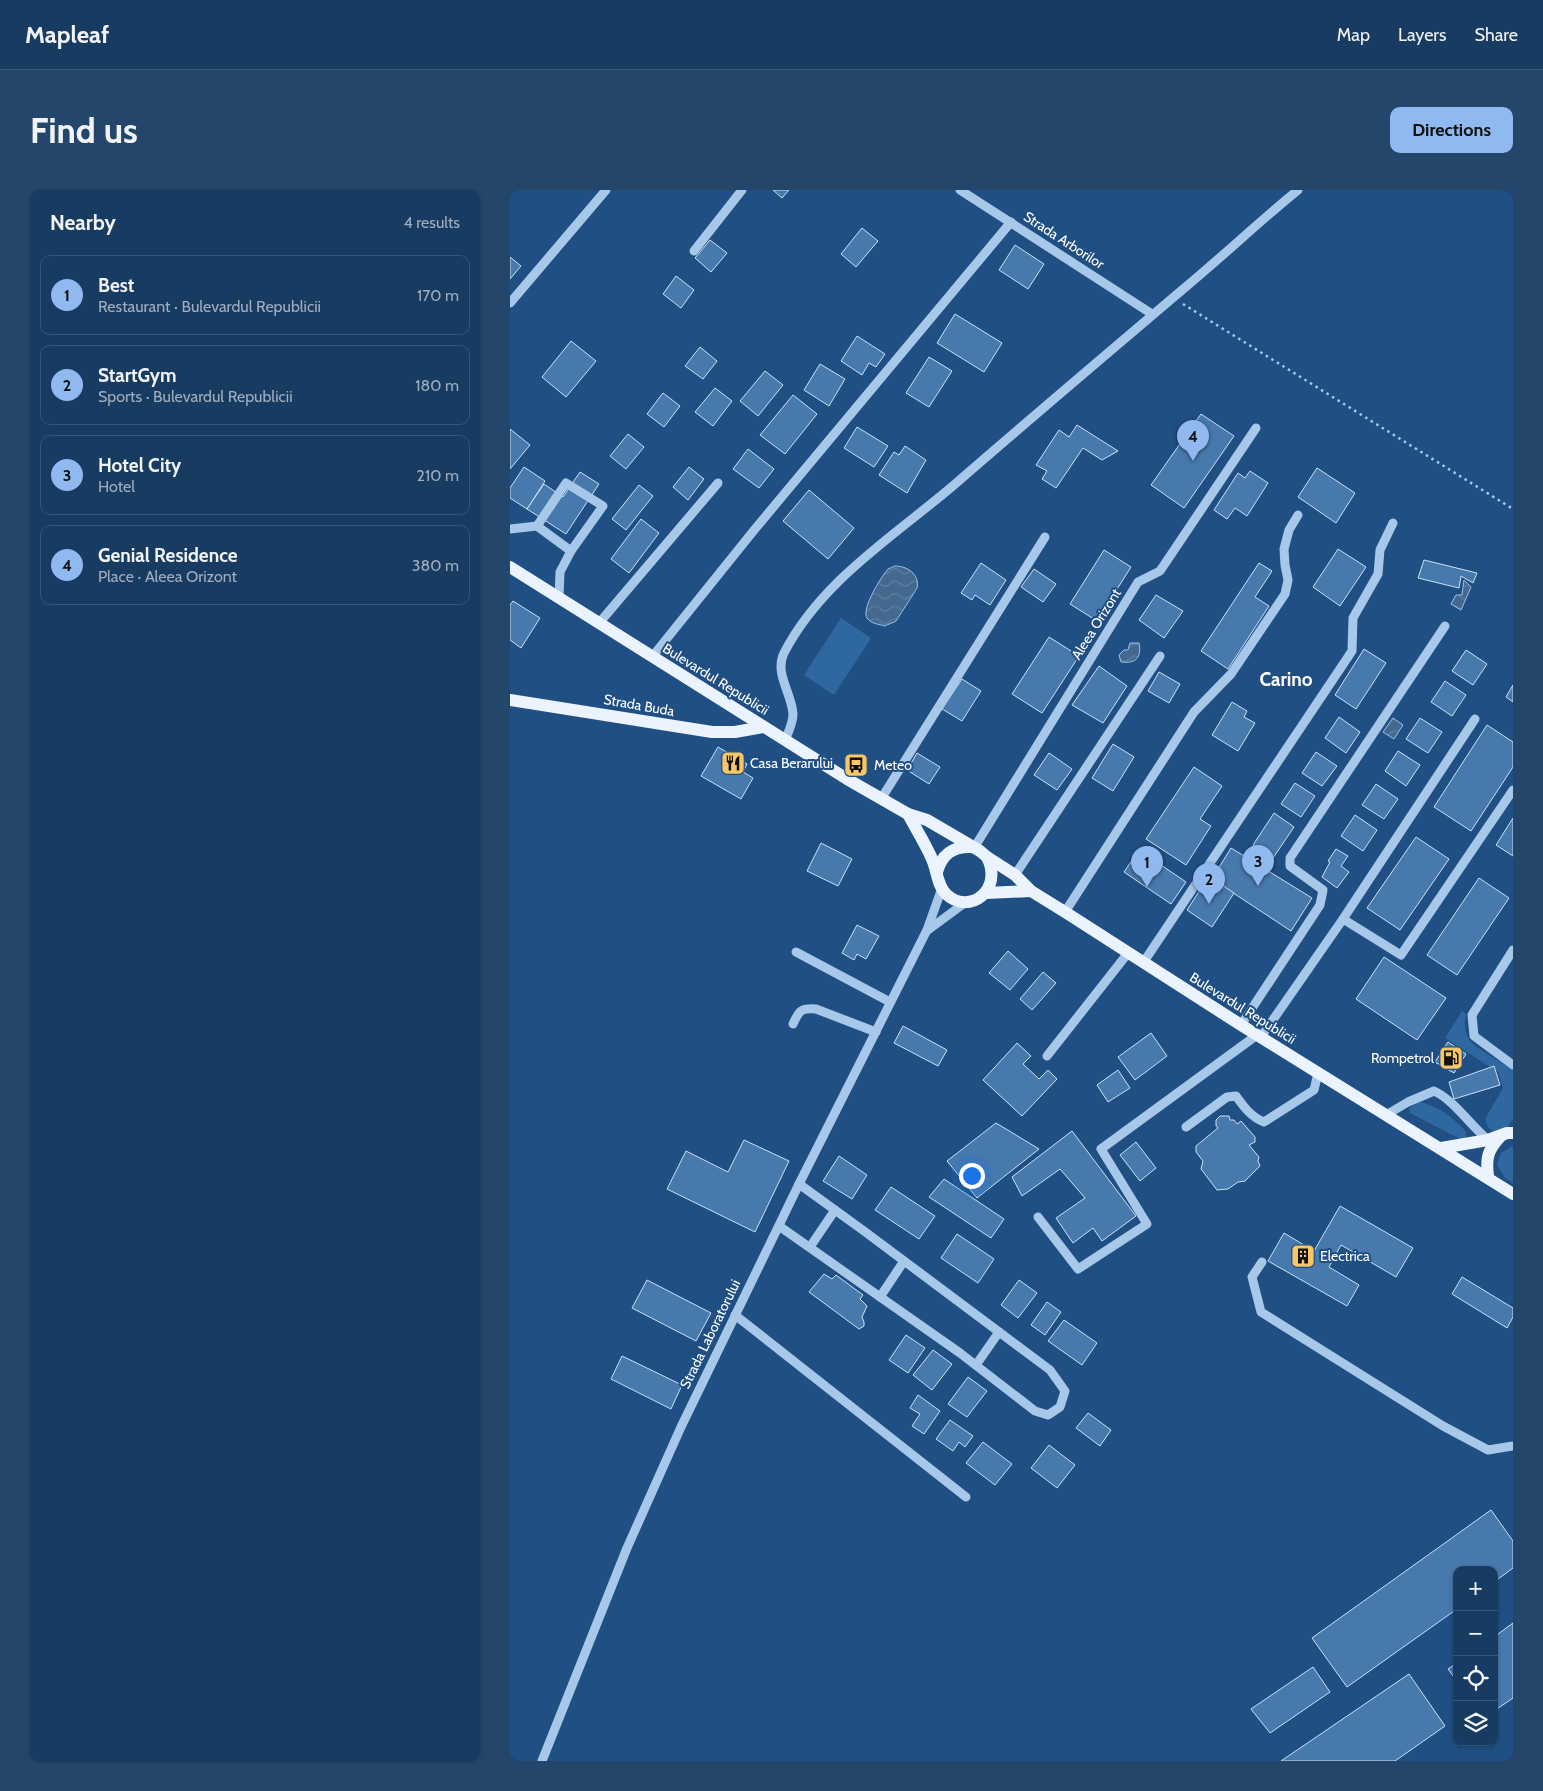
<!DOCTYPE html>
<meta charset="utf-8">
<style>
:root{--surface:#183b62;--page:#25466b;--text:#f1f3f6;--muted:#9fadbe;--line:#365577;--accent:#90b9f0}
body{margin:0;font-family:Cabin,sans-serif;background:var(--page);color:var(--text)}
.controls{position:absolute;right:15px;bottom:15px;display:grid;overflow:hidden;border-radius:10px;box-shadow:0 1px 4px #0004}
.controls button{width:45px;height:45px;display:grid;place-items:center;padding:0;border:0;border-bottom:1px solid var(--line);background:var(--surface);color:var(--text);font:25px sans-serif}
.you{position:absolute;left:461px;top:985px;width:18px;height:18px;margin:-12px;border:4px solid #fff;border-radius:50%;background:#1a73e8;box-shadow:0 0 0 8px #1a73e833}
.badge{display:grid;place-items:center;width:32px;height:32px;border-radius:50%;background:var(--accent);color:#111;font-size:16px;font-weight:700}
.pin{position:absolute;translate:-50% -41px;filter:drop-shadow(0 1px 2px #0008)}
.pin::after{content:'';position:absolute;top:26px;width:18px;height:15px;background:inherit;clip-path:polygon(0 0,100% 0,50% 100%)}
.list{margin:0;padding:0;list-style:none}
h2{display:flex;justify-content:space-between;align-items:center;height:65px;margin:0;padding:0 20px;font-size:21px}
h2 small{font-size:16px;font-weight:400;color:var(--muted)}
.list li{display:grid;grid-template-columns:32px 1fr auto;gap:15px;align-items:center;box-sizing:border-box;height:80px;margin:0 10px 10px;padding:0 10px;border:1px solid var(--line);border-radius:10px}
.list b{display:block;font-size:19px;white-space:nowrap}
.list p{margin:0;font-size:16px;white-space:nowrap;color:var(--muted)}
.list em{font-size:16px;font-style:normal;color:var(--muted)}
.icon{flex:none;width:28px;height:28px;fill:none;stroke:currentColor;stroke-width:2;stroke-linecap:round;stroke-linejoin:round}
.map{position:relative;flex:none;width:1003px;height:1571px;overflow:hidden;border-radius:10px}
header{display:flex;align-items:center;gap:30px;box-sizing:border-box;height:70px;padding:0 25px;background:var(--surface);border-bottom:1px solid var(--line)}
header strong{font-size:24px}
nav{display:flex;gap:28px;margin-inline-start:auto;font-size:18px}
.intro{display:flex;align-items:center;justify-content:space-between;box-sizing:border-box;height:120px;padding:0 30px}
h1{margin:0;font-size:35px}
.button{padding:12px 22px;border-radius:10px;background:var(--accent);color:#111;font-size:18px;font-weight:700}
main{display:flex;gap:30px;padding:0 30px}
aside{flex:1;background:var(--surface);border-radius:10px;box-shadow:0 1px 4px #0004}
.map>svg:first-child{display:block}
.green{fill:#2f67a0}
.water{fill:url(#water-waves);stroke:#9bc3ea}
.building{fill:#4879ac;stroke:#cbe1f7}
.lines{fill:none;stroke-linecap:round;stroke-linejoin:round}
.path{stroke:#a7c8e9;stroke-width:2.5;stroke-dasharray:2.5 4;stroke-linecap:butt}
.minor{stroke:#a7c8e9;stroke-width:9}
.major{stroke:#eaf3fe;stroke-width:12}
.labels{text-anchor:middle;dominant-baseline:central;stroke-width:4;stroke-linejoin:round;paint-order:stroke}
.street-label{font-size:14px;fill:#fff;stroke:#204f83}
.poi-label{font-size:14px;fill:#fff;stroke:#204f83;text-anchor:start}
.district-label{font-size:19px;font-weight:bold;fill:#fff;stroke:#204f83}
</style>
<header>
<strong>Mapleaf</strong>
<nav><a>Map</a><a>Layers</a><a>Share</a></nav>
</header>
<div class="intro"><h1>Find us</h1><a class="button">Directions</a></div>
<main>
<aside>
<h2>Nearby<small>4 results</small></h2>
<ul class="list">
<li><span class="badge">1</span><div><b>Best</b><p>Restaurant · Bulevardul Republicii</p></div><em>170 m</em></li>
<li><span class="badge">2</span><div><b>StartGym</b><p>Sports · Bulevardul Republicii</p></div><em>180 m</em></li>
<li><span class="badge">3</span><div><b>Hotel City</b><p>Hotel</p></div><em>210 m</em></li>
<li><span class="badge">4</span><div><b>Genial Residence</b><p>Place · Aleea Orizont</p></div><em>380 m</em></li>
</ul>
</aside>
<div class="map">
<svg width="1003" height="1571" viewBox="0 0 1003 1571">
<defs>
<pattern id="water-waves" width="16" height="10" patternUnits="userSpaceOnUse" patternTransform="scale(1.25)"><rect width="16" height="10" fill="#44688e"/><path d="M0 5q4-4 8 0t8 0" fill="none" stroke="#607f9f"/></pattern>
</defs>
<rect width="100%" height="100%" fill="#204f83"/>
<g class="green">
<polygon points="331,428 361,448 324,505 294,485"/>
<path d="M952 821 956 824C952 848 960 853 979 865 987 870 995 875 1003 880V929L997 938 986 944 978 937 975 929 993 898 988 882 935 848Z"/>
<path d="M910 912C928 916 944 928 956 942V948L952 950 900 923 899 919 902 916Z"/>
<polygon points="1003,956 1003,993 995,988 987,975 991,963"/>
</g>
<g class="water">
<path d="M385 376C397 376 410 384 407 398 406 400 388 428 386 431 383 433 378 434 375 436 369 434 361 434 357 428 351 419 371 387 378 379 380 378 383 377 385 376Z"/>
<polygon points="954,390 961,397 951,420 941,414 946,405 952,405"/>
<path d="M620 453H629C632 467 626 474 611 472L609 465 614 460H618Z"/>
<polygon points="883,528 893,535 884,549 873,542"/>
</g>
<g class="building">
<polygon points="263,0 279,0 272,8"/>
<polygon points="352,38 368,51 346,77 331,64"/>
<polygon points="200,50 217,63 201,82 185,68"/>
<polygon points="505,55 534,74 518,99 489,80"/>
<polygon points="0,67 11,76 0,89"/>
<polygon points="166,86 184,100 171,118 153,104"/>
<polygon points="445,124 492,153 474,182 427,153"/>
<polygon points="347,146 375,164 366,177 359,173 352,185 331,171"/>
<polygon points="61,151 86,171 56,207 32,187"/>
<polygon points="190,157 207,171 193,189 175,176"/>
<polygon points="419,167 442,181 419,217 396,203"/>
<polygon points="310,174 335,189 319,216 294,200"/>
<polygon points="255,181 273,195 248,226 230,211"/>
<polygon points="205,198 222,211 203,236 185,222"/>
<polygon points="153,203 170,216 154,237 137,224"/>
<polygon points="283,205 307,224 275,264 250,245"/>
<polygon points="691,224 724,246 674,318 641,295"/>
<polygon points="567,235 608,261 592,270 573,258 546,298 532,289 537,281 526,275 549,240 559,247"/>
<polygon points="347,237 378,256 364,277 334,258"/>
<polygon points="0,239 20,255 0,279"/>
<polygon points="118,244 134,257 116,279 100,266"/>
<polygon points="395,256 416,270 397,303 369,285 384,262 389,265"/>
<polygon points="238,259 264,279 249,298 223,279"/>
<polygon points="14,277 35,291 17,319 0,308 0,298"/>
<polygon points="179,277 194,289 178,310 163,297"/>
<polygon points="807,278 845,303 826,333 788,307"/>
<polygon points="740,281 758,293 737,326 725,318 717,329 704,320 728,283 735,288"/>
<polygon points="70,282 89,294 56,344 17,319 34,294 53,307"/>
<polygon points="129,295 143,306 116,340 102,329"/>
<polygon points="299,300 344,338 318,369 273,331"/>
<polygon points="131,329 149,343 119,383 101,369"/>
<polygon points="828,359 856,377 830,416 803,397"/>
<polygon points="594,360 621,377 587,431 560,414"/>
<polygon points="914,370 967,383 963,393 951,386 949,398 908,388"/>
<polygon points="471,373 496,390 480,415 465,405 462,410 451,403"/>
<polygon points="749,373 762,381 745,407 759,416 718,479 691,461"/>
<polygon points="524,379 546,394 533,412 511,397"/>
<polygon points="646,405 673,421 654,448 629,430"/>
<polygon points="3,411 30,428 11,458 0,450 0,415"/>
<polygon points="539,447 569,466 532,523 502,504"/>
<polygon points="854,459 876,473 846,519 825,505"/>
<polygon points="956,460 977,474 963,495 942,481"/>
<polygon points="589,476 617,496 593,533 562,515"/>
<polygon points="649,482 670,494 659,513 638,501"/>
<polygon points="452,489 471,501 452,531 432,519"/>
<polygon points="935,491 956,505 942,526 921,512"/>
<polygon points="1003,495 1003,512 996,507"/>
<polygon points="722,512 737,521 734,527 745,533 728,561 702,545"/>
<polygon points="829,527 850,542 836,563 815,548"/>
<polygon points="910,528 932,542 918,563 896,549"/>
<polygon points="977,535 1003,552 1003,577 961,641 924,617"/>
<polygon points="603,554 624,567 603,601 582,588"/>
<polygon points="208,557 237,574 233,582 243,588 231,609 191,586"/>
<polygon points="888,561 910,575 896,596 875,581"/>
<polygon points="806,562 827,576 812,596 792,583"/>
<polygon points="407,563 430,577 419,594 397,580"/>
<polygon points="539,563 562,579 547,600 524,585"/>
<polygon points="684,577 712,596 690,629 701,636 676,675 636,649"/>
<polygon points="785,593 805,606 791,627 771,614"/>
<polygon points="866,594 888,609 874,629 852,615"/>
<polygon points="764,623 784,637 763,668 743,655"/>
<polygon points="845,625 867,640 853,661 831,646"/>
<polygon points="1003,628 1003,666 986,655"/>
<polygon points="906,647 939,669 890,740 857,718"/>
<polygon points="311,653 342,669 328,696 297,681"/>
<polygon points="721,658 802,708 781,741 702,689"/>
<polygon points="826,659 838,666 831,676 839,682 827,698 812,687 820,672 818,671"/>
<polygon points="629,660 676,692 661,714 614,682"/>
<polygon points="699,686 724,703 702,737 677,720"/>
<polygon points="969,688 999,708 947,785 917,765"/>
<polygon points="347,735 369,746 356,769 347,764 344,770 332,763"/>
<polygon points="498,761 518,779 500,800 479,783"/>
<polygon points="874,767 936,808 907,850 846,809"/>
<polygon points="533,782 546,793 522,820 510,809"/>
<polygon points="393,836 437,860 428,876 384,853"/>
<polygon points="641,843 657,866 625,890 608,867"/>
<polygon points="938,852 956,864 944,883 925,872"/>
<polygon points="507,853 521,866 513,874 529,889 538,880 547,889 512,926 473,890"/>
<polygon points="984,876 990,895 944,909 939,892"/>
<polygon points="608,880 620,898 598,912 587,895"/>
<polygon points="710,926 719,926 720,930 724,930 727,934 731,931 745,947 745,952 739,955 749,967 748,971 750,976 735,991 728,992 718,999 707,1000 691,979 693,971 686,962 686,956 708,938 706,936 706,930"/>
<polygon points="486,933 529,959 467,1008 437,971"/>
<polygon points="562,941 626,1026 592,1051 583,1038 563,1053 546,1028 575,1008 550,979 512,1006 502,987"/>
<polygon points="234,950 279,971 245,1042 157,999 176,961 218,982"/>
<polygon points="626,952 646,978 630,991 610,965"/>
<polygon points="329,966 357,985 342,1009 313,991"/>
<polygon points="434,989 494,1029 481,1048 419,1007"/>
<polygon points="381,997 425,1026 409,1049 365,1020"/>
<polygon points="830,1016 903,1058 886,1087 831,1055 819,1077 849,1095 837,1116 758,1071 774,1043 804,1061"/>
<polygon points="447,1044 484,1069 468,1093 431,1068"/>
<polygon points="314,1084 322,1089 326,1085 353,1105 350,1109 357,1116 352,1127 354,1132 354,1136 349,1139 299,1102"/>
<polygon points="952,1087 1003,1118 1003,1127 997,1138 942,1104"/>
<polygon points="137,1090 201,1123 186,1151 122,1118"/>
<polygon points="509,1090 527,1103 508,1128 491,1115"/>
<polygon points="537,1112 551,1122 535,1145 521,1135"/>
<polygon points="554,1130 587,1153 572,1175 538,1151"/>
<polygon points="396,1145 415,1158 398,1183 379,1170"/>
<polygon points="423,1160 442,1174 422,1200 403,1185"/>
<polygon points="112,1166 172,1195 161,1219 101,1189"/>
<polygon points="458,1187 477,1201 457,1227 438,1214"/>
<polygon points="408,1205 430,1221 414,1244 402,1236 410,1224 400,1218"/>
<polygon points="578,1223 601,1240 590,1256 566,1238"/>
<polygon points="440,1230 463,1246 455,1257 449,1252 443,1261 426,1249"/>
<polygon points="473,1252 502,1274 485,1295 456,1273"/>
<polygon points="539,1255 565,1275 547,1298 521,1278"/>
<polygon points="981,1320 1003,1351 1003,1378 984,1392 984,1380 947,1380 947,1419 837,1497 802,1448"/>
<polygon points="1003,1433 1003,1508 984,1521 984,1447"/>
<polygon points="947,1473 947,1491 938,1479"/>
<polygon points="803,1477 820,1502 760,1543 741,1519"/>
<polygon points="899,1484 935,1536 885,1571 771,1571"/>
</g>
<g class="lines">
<polyline class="path" points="673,114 1003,319"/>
<g class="minor">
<polyline points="450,0 642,124"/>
<polyline points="184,61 232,0"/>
<polyline points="0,113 96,0"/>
<polyline points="27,336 56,293 93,316 61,361 50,382 49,407"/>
<polyline points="0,339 27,336 61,361"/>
<polyline points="90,432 208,293"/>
<polyline points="142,467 245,339 501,32"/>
<path d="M275 550C279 541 283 533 283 524 282 504 264 483 274 463 311 391 384 346 444 295 521 228 599 162 678 95 715 64 750 31 788 0"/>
<polyline points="371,609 535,347"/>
<polyline points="464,658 628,392 650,381 746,238"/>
<polyline points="505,685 650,466"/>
<polyline points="555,722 684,522 721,484 775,404 778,390 775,375 774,359 779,340 788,325"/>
<polyline points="833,729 965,529"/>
<polyline points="418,740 456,712"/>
<polyline points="1003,760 962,825 964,846 1003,875"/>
<polyline points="286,762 380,812"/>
<polyline points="633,773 842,461 843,428 868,384 870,360 883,333"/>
<path d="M283 834C289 821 290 818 306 819L366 842"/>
<polyline points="731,835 810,715 813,700 780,676 780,668 935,436"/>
<polyline points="751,847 833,729 891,765 1003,600"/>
<polyline points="537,866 618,763"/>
<path d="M876 925 898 912 924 901C944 910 961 936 978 950"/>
<path d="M676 937 717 907 726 906C734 917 741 927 754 932L804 900 808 883"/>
<polyline points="528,1027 568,1079 637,1034 591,959 747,845"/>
<polyline points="269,1036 450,1163 525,1221 538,1225 550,1217 555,1201 540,1180 354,1041 289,994"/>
<polyline points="300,1057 325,1020"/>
<polyline points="752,1072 742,1087 751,1122 933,1236 978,1260 1003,1256"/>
<polyline points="370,1107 394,1071"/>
<polyline points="225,1125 456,1307"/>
<polyline points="466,1175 489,1142"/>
<polyline points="32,1571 117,1358 171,1237 289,994 417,740 432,698"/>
</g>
<g class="major">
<polyline points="0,377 337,589 398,624 417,630 470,661 477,667 505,685 521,701 555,722 731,835 1003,1004"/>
<polyline points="0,510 202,542 225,542 253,537"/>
<path d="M398 624C406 639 415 653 422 669 427 680 427 695 436 704 459 726 494 700 477 667"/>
<path d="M427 682C432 664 443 656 462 657"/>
<polyline points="476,703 521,701"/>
<polyline points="931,958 978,950 997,943 1003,943"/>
<path d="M978 987C976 968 977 961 990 947"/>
</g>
</g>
<defs>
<g id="restaurant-square" transform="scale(1.25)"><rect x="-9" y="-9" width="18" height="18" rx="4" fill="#f7c767" stroke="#204f83"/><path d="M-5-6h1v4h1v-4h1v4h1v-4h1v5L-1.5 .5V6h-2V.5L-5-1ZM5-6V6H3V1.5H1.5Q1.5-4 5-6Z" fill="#111"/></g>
<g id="bus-square" transform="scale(1.25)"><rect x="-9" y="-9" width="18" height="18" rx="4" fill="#f7c767" stroke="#204f83"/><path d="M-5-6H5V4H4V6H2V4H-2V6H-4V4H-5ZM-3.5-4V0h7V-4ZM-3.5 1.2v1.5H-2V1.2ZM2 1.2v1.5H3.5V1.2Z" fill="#111"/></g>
<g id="fuel-square" transform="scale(1.25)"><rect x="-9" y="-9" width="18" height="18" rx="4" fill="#f7c767" stroke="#204f83"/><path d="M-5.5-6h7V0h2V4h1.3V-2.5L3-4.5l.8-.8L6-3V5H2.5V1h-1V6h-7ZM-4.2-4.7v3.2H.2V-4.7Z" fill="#111"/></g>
<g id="building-square" transform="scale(1.25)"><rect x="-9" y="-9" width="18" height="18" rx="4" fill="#f7c767" stroke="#204f83"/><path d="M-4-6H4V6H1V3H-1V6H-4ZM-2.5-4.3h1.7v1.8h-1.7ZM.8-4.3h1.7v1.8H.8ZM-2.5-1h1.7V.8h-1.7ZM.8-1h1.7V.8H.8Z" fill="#111"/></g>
</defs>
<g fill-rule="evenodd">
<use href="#restaurant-square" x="223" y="573"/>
<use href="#bus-square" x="346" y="575"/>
<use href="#fuel-square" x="941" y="868"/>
<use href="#building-square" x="793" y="1066"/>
</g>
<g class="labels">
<g class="street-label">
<text transform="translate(554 50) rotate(33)">Strada Arborilor</text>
<text transform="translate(586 434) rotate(-58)">Aleea Orizont</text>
<text transform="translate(206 489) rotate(32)">Bulevardul Republicii</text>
<text transform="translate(129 515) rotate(10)">Strada Buda</text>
<text transform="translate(733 818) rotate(32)">Bulevardul Republicii</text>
<text transform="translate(200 1144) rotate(-64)">Strada Laboratorului</text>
</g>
<g class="poi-label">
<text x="240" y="573">Casa Berarului</text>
<text x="364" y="575">Meteo</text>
<text x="924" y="868" text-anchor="end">Rompetrol</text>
<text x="810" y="1066">Electrica</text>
</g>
<g class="district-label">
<text x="776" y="489">Carino</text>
</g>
</g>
</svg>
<div class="controls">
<button>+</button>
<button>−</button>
<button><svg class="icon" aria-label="locate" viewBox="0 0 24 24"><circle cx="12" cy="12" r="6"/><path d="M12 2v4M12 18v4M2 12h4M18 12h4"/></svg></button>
<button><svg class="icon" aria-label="layers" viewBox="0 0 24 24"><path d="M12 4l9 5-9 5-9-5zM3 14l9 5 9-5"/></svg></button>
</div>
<div class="you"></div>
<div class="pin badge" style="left:637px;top:697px">1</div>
<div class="pin badge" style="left:699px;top:714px">2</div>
<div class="pin badge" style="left:748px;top:696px">3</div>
<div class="pin badge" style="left:683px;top:271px">4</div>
</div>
</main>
